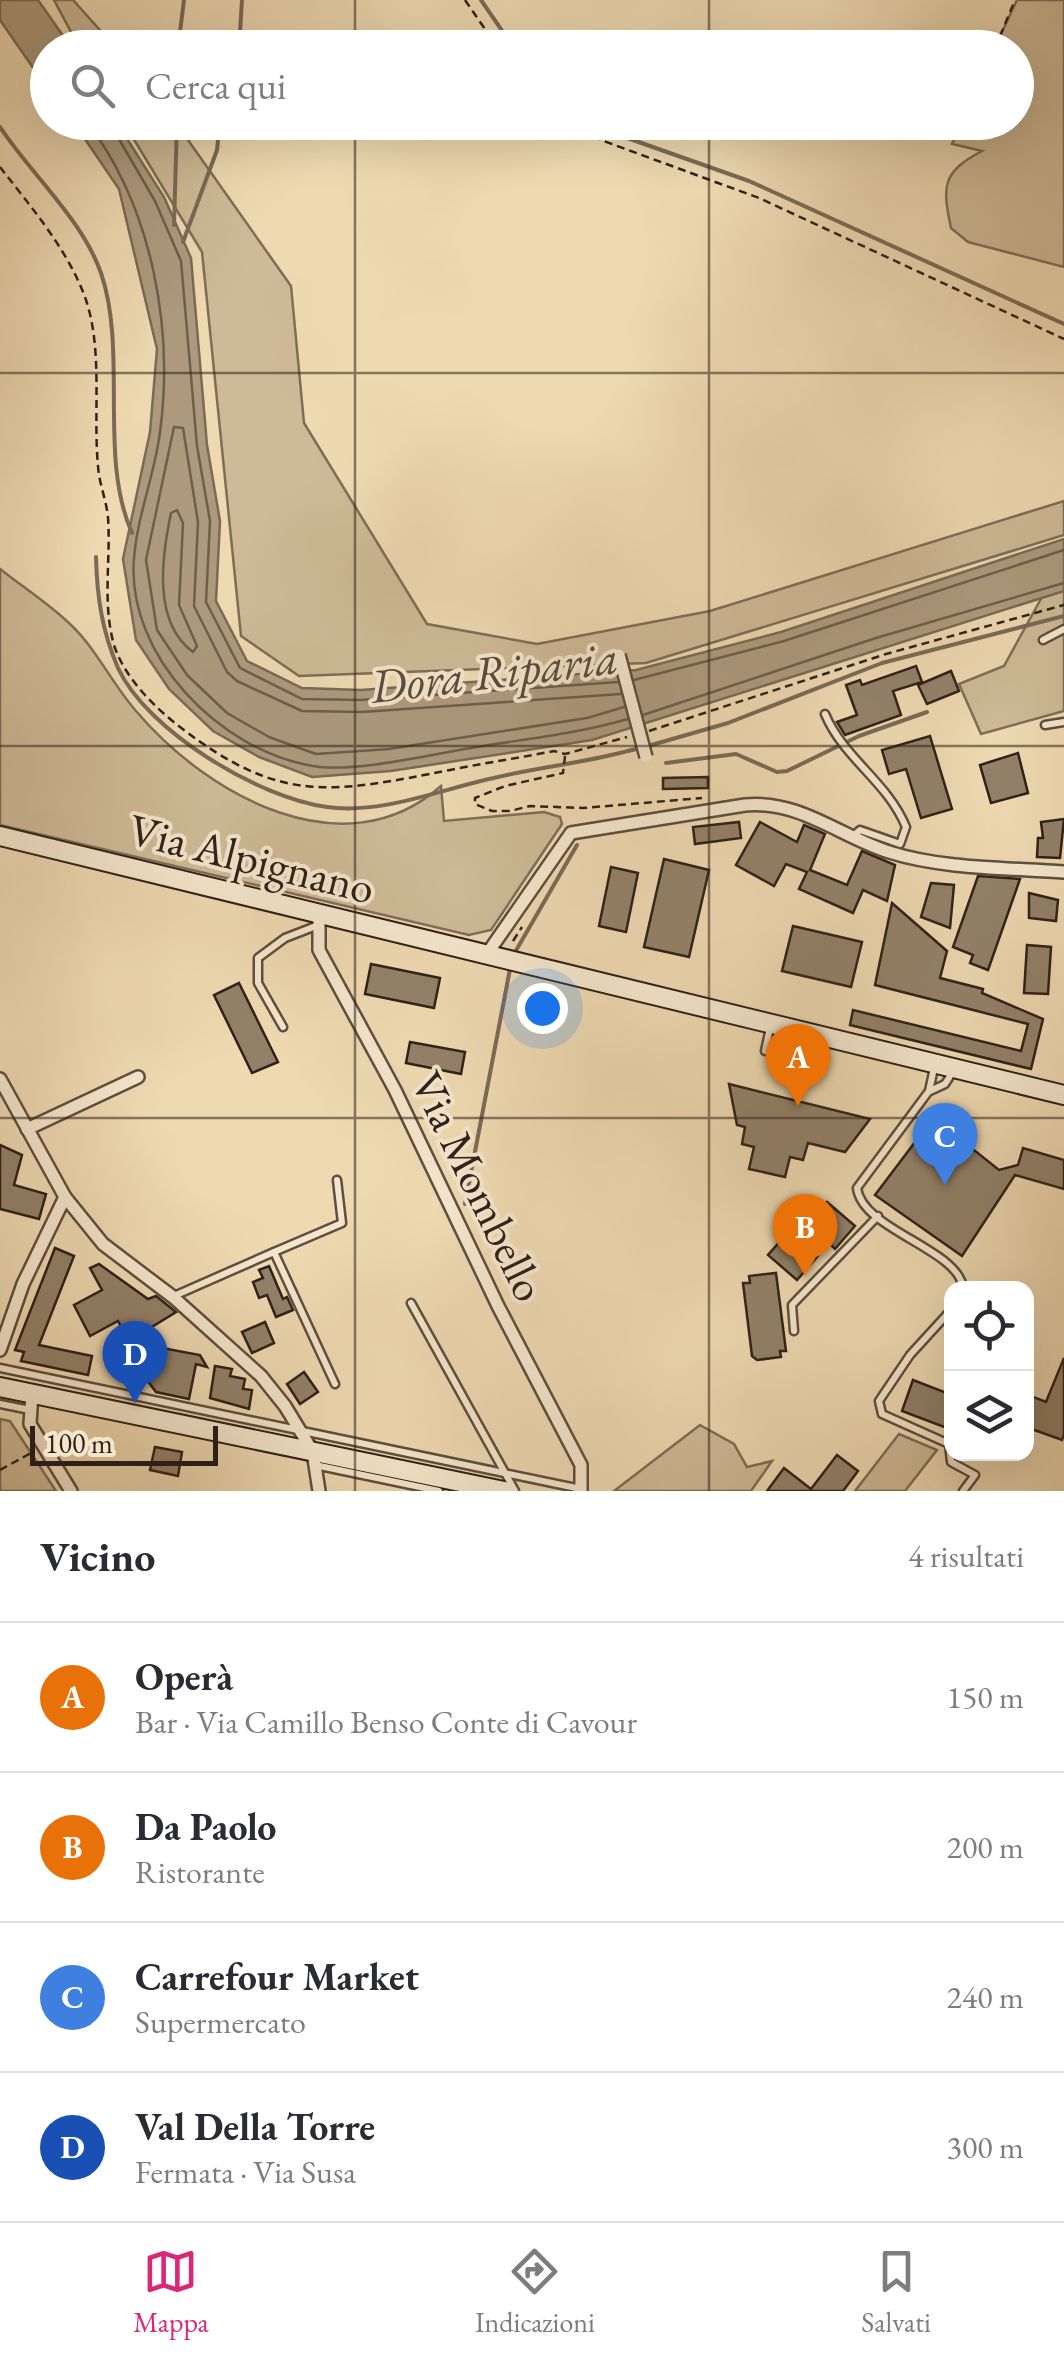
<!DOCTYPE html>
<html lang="it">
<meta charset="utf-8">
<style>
:root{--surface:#fff;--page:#f7f7f7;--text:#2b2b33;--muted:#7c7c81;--line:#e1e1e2;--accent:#db2777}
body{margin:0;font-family:"EB Garamond",serif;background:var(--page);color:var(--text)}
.controls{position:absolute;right:30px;bottom:30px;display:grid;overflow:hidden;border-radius:20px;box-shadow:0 10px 40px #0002}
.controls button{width:90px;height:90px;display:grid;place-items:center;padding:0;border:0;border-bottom:2px solid var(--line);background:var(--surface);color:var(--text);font:50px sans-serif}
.scale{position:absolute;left:30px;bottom:25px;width:188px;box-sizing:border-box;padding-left:10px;border:5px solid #2f211a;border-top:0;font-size:28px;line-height:35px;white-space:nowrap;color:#2f211a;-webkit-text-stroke:8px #f4e6cc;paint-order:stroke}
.you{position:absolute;left:542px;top:1008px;width:35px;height:35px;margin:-25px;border:8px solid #fff;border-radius:50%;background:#1a73e8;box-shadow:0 0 0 15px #1a73e833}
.badge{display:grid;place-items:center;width:65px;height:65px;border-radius:50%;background:var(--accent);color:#fff;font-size:32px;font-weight:700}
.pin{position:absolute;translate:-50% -82px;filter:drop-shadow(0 2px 5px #0008)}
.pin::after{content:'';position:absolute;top:52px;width:35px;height:30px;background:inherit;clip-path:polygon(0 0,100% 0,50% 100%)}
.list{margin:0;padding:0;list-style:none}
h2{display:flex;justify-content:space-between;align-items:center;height:130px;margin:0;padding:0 40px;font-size:42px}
h2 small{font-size:32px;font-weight:400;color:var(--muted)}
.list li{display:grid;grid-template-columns:65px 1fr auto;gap:30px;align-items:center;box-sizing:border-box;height:150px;padding:0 40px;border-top:2px solid var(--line)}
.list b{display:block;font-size:38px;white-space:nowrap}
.list p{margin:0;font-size:32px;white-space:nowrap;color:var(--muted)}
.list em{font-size:32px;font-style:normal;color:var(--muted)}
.icon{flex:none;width:55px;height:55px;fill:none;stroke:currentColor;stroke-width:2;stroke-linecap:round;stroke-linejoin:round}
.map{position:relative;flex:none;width:1064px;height:1491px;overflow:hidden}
.search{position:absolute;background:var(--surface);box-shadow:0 10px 40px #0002;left:30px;right:30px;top:30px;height:110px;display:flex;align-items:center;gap:25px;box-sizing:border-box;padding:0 35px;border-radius:55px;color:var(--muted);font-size:38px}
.sheet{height:730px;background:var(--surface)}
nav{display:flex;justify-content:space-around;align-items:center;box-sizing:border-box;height:140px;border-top:2px solid var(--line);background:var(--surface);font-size:28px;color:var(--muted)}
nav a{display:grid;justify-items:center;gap:5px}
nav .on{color:var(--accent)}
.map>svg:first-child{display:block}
.green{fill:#ceba97;stroke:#7e6e58;stroke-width:2.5}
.water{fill:#ad9a7e;stroke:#7b6a56;stroke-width:2.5}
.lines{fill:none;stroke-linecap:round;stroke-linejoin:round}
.shore{stroke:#6e5e4c;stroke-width:2.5}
.stream{stroke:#7b6a56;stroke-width:4}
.building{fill:#928169;stroke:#2f211a;stroke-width:2.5}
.lane-casing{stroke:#5f4f40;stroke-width:11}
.street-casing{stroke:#5f4f40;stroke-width:16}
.secondary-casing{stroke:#2f211a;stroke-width:22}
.path{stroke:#2f211a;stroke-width:2.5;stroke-dasharray:8 5;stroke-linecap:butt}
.lane{stroke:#f4e6cc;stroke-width:6}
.street{stroke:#f4e6cc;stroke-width:11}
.secondary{stroke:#f4e6cc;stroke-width:18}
.street-bridge-casing{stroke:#5f4f40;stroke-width:16;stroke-linecap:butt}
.street-bridge{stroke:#f4e6cc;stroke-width:11}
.grid{fill:none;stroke:#2f211a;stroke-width:2.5;stroke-opacity:0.55}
.labels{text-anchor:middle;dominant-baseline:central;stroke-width:8;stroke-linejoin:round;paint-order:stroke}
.street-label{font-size:45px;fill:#2f211a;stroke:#f4e6cc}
.water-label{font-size:48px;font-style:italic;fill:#5b4b3d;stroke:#f4e6cc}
</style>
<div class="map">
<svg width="1064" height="1491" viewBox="0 0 1064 1491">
<rect width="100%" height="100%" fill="#eed9b1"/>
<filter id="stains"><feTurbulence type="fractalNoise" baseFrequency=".002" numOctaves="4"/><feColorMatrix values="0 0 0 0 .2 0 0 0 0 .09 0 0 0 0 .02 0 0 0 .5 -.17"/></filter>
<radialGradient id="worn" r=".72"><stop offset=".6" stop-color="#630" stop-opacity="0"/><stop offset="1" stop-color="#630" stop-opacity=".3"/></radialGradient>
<g class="green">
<polygon points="54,0 73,0 115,47 79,47"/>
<path d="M1017 0H1064V267L968 242 951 228C942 186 942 172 982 151L952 144 962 123 1016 122V48L995 47Z"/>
<polygon points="124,123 176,123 291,286 304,423 427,624 537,644 710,611 1064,501 1064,535 646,663 299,676 241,636 202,252"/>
<path d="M0 569C24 588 51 605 72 626 97 650 113 685 136 711 207 795 344 872 441 786L444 821 544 812 560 817 562 824 491 930 469 935 0 825Z"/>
<polygon points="1064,591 1064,711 981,734 959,684 1004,666 1042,597"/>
<polygon points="0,1419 10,1421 56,1491 0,1491"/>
<polygon points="700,1425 734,1444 747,1467 772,1461 751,1491 614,1491"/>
<polygon points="899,1434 937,1450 905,1491 855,1491"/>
</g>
<g class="water">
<polygon points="0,0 38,0 71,47 48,48 47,88 0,20"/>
<polygon points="74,123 117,123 164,197 191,258 207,445 220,521 216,601 247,661 302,688 361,690 636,670 781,632 1064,539 1064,591 592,740 391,771 312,777 259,757 213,731 169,689 136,640 123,559 150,432 157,349 119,189"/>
</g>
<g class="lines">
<g class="shore">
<path d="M87 122C152 207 174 328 160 432 155 474 137 516 134 559 126 655 220 751 313 766 354 773 429 755 471 748 524 739 576 734 628 719"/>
<polyline points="109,122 155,201 181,261 197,446 210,521 206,602 240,668 302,699 361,700 618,682"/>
<path d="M177 510 183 523 179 605 197 646 193 652C152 622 162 556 171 513Z"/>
<polyline points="634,680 784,641 1064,550"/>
<polyline points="621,694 362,712 302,711 237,681 227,672 194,606 198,522 183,428 174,427 146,560 157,630 187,675 227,713 269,737 316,754 389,749 587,718 624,707"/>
<polyline points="643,715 876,638 1064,583"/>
</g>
<g class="stream">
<polyline points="481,0 514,48"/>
<polyline points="178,48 184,0"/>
<polyline points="239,48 242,0"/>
<polyline points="582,122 749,181 1064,324"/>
<path d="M0 127C31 174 82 219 101 273 128 352 98 457 132 533"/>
<polyline points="174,225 177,122"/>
<polyline points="183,242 217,150 220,122"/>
<path d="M96 557C97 597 102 631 118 668 147 731 259 798 327 807 382 815 444 788 498 777 545 766 592 762 639 748"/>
<polyline points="648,746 728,723 882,663 1064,616"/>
<polyline points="666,763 736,754 777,772 787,771 859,736 927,712"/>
<polyline points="514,954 577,845"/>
<polyline points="465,1204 510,969"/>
</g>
</g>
<g class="building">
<polygon points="916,666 922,682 893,691 901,715 845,735 837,722 857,715 846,685 860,680 862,685"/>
<polygon points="951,671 959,691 927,704 918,685"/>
<polygon points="930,736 952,809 921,818 906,769 889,774 882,750"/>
<polygon points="1018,753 1028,793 991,803 980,765"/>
<polygon points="708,777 708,788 663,789 663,778"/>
<polygon points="1064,819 1060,858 1037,857 1038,838 1043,838 1041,822"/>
<polygon points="739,822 741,838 695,844 693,827"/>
<polygon points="760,822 797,842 804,825 825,834 810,870 847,885 862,851 895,865 887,901 863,890 853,913 799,889 807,872 786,864 774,886 736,865"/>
<polygon points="664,859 709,870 689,957 644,947"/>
<polygon points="611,867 638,873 626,932 599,926"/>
<polygon points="978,876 1020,879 988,970 970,963 973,955 953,947"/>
<polygon points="931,883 954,885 950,928 921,917"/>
<polygon points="1029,893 1058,900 1056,921 1029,918"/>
<polygon points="892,903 947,951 940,978 983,989 982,993 1043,1019 1031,1069 850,1025 853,1010 1021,1051 1028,1024 875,985"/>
<polygon points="793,926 862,942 851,987 782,971"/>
<polygon points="1027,945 1051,947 1048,994 1024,993"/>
<polygon points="371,964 440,978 434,1008 365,994"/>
<polygon points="239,983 278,1062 252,1073 214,995"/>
<polygon points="410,1042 465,1052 461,1074 406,1063"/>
<polygon points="729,1084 870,1119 845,1152 808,1143 803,1160 790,1157 785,1177 749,1169 754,1147 742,1144 745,1127 737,1125"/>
<polygon points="934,1117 962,1135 960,1139 999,1170 1018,1165 1023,1148 1064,1160 1064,1189 1015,1175 962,1256 875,1195"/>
<polygon points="0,1145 22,1155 14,1185 46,1194 39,1219 0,1209"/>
<polygon points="827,1202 855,1226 835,1249 829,1243 797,1280 768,1255 790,1230 798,1237"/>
<polygon points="55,1248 74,1256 39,1345 92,1356 88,1375 21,1361 24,1352 15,1350"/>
<polygon points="99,1264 148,1299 156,1296 176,1312 129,1341 118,1321 90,1336 74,1305 102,1290 90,1268"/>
<polygon points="269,1266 283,1299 287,1297 293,1310 276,1317 267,1295 259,1298 253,1282 263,1278 259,1270"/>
<polygon points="776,1273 786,1351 780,1351 781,1357 757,1360 752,1356 743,1283 750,1283 749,1276"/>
<polygon points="265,1322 274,1343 252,1353 242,1332"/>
<polygon points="146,1345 200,1355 207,1367 196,1364 189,1399 156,1392 147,1380 150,1377 143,1362"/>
<polygon points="1064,1358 1064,1435 1062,1440 1026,1427 1026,1394 1046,1402"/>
<polygon points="215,1366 232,1369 230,1376 245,1379 243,1389 252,1390 249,1409 210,1398"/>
<polygon points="304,1372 318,1392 300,1404 287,1384"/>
<polygon points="913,1380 952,1395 952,1430 902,1411"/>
<polygon points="155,1447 182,1452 178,1476 150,1470"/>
<polygon points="837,1455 858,1471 843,1491 767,1491 784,1468 811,1489"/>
</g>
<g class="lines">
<g class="lane-casing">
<g id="lane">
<polyline points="1043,640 1064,629"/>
<path d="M825 714C844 759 887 781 906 827L900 844 860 830 853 836"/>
<polyline points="1045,725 1064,722"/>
<polyline points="283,1027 258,983 258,958 285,938 316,926"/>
<polyline points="765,1051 770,1028"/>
<path d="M934 1068 929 1091 857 1188C862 1230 959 1249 963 1288"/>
<polyline points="930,1091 945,1084 954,1070"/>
<polyline points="274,1252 342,1223 337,1180"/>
<polyline points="174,1296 274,1252 335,1384"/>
<polyline points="411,1303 515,1491"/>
<polyline points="952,1309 910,1355 879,1401 882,1414 949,1444 951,1462 975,1475 963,1491"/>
<polyline points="794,1331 792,1305 878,1216"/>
<polyline points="0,1368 581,1489"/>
<polyline points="0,1404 30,1410"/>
<polyline points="315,1465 439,1491"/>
</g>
</g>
<g class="street-casing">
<g id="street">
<polyline points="319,912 319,950 395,1090 498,1306 581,1465 581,1491"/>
<path d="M487 954 571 833 745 805C800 800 839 836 889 852 942 869 1008 868 1064 872"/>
<polyline points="0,1079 65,1197 103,1244 173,1297 261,1376 285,1406 313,1452 319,1491"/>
<polyline points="27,1129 138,1077"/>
<polyline points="0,1350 23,1284 65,1197"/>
<polyline points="32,1394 30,1424 71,1491"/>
</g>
</g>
<g class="secondary-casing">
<g id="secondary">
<polyline points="0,836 1064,1095"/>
<polyline points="0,1387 504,1491"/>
</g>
</g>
<g class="path">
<polyline points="465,0 498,48"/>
<polyline points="995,48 1015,0"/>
<polyline points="571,122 601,140 759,198 1064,339"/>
<polyline points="836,122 934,135 944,135 962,122"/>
<path d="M0 167C31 207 69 251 86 300 103 351 93 412 98 466 99 483 106 499 108 517 111 561 102 602 114 645 124 677 154 707 180 727 281 805 332 793 450 770 484 763 519 758 554 751L565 754 627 737"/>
<polyline points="649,731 886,654 1064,605"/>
<polyline points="565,756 563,773 505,786 475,798 475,804 492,811 510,811 530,806 583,808 702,798"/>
<polyline points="513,941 522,927"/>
<polyline points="0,1470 31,1453"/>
</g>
<use href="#lane" class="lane"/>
<use href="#street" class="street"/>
<use href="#secondary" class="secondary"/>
<g class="street-bridge-casing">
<polyline id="street-bridge" points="619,655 646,757"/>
</g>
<use href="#street-bridge" class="street-bridge"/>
</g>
<path class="grid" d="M355 0V48M709 0V48M355 122V1491M709 122V1491M0 373H1064M0 746H1064M0 1118H1064"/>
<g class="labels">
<g class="street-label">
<text transform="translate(252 858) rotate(14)">Via Alpignano</text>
<text transform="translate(479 1186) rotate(64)">Via Mombello</text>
</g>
<g class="water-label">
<text transform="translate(494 671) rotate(-7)">Dora Riparia</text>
</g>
</g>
<rect width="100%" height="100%" filter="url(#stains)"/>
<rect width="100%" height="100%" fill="url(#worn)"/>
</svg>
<div class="controls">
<button><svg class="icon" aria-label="locate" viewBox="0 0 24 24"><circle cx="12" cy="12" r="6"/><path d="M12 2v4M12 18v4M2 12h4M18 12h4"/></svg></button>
<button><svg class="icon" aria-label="layers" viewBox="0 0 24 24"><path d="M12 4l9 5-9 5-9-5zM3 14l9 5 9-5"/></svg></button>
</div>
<div class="scale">100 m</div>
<div class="you"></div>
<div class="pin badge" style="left:798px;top:1106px;background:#e8710a">A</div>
<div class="pin badge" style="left:805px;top:1276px;background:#e8710a">B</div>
<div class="pin badge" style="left:945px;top:1185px;background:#3f7fe0">C</div>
<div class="pin badge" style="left:135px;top:1403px;background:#1a4fb4">D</div>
<div class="search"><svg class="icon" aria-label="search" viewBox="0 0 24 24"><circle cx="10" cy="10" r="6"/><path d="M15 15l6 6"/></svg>Cerca qui</div>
</div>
<section class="sheet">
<h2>Vicino<small>4 risultati</small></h2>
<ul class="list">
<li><span class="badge" style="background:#e8710a">A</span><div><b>Operà</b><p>Bar · Via Camillo Benso Conte di Cavour</p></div><em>150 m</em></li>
<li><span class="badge" style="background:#e8710a">B</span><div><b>Da Paolo</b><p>Ristorante</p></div><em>200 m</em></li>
<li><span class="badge" style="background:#3f7fe0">C</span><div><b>Carrefour Market</b><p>Supermercato</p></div><em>240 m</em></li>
<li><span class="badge" style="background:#1a4fb4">D</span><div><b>Val Della Torre</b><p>Fermata · Via Susa</p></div><em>300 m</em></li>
</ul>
</section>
<nav>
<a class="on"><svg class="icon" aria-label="map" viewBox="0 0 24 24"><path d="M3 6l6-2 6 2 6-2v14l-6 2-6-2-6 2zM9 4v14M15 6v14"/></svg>Mappa</a>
<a><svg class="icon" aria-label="directions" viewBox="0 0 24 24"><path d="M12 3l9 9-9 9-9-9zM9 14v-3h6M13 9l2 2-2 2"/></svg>Indicazioni</a>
<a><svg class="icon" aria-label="saved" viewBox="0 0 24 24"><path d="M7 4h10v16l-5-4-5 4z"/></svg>Salvati</a>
</nav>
